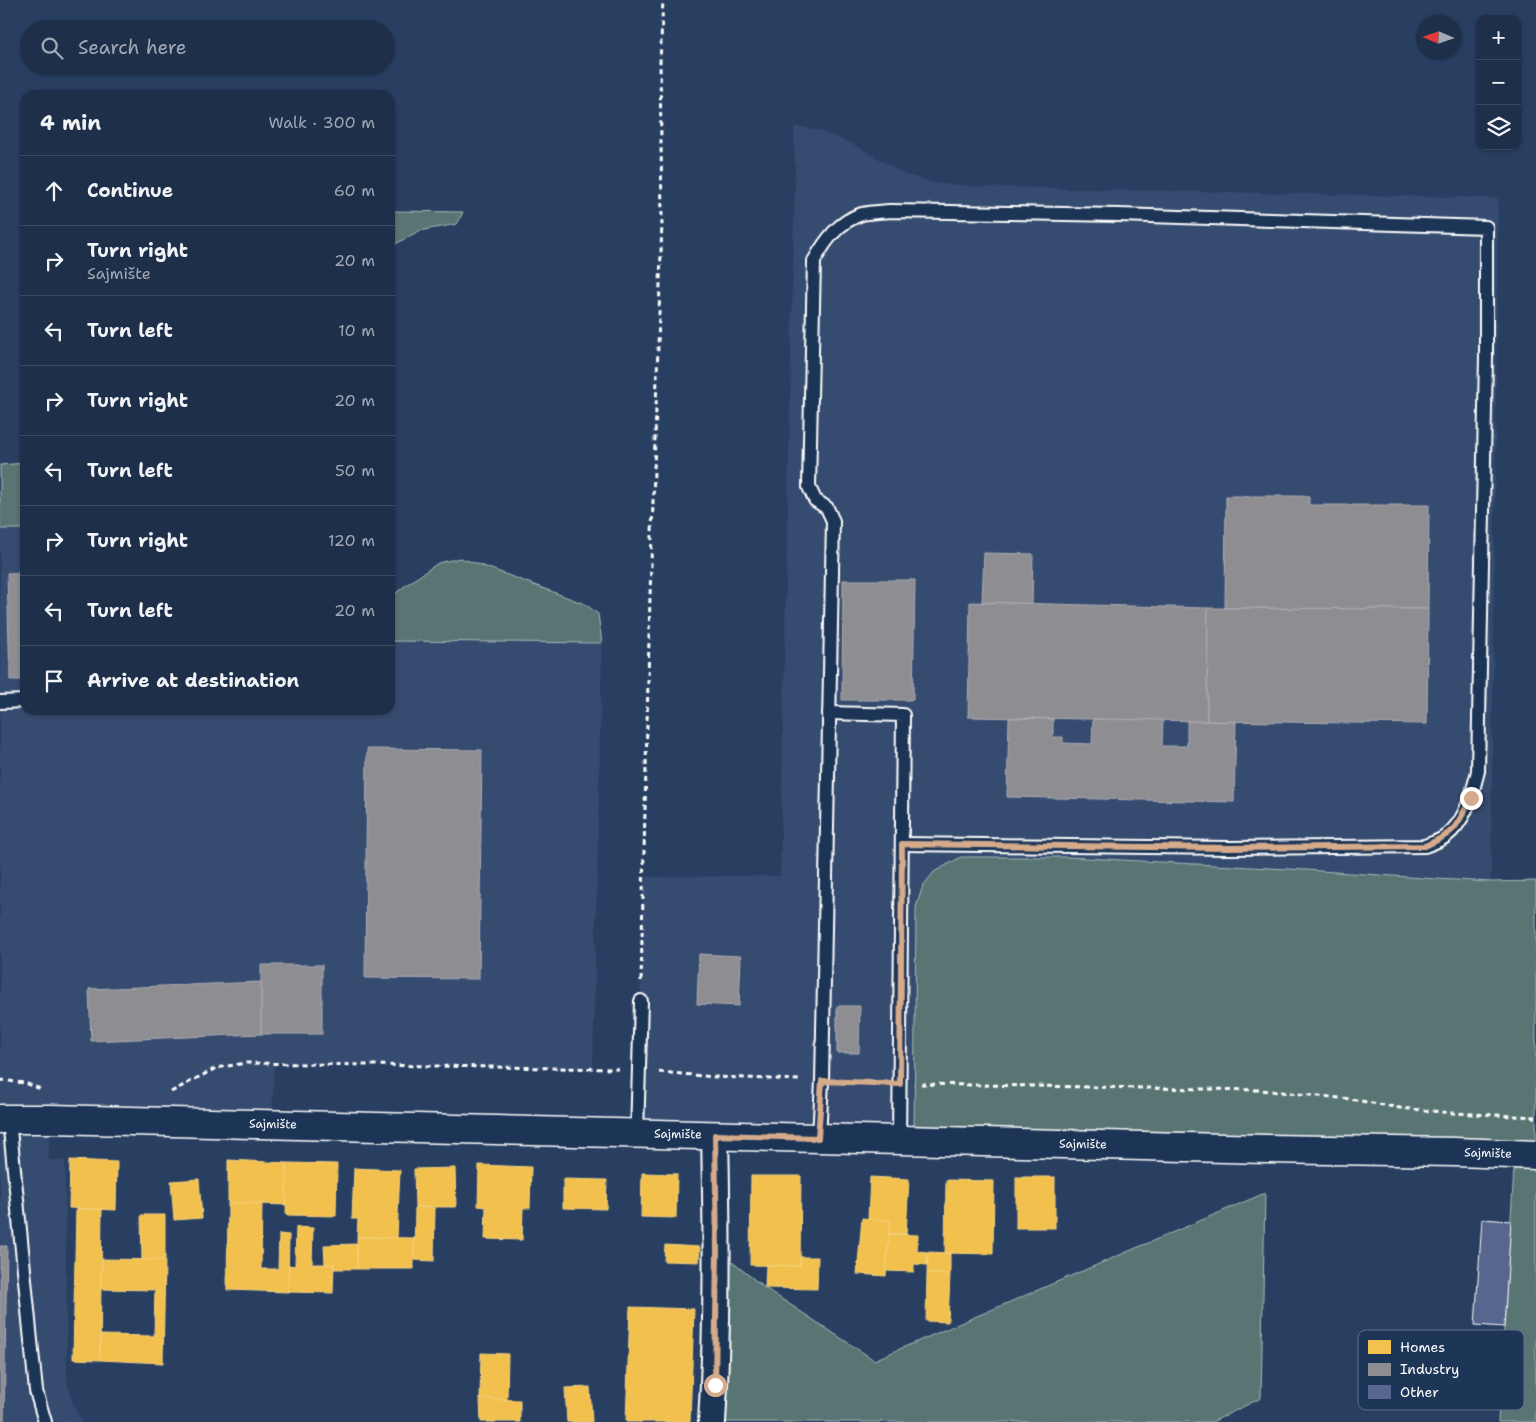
<!DOCTYPE html>
<meta charset="utf-8">
<style>
:root{--surface:#1e2f4a;--page:#2b3b54;--text:#f1f3f6;--muted:#a1a9b5;--line:#3c4a62}
body{margin:0;font-family:"Shantell Sans",sans-serif;background:var(--page);color:var(--text)}
.controls{position:absolute;right:15px;top:15px;display:grid;overflow:hidden;border-radius:10px;box-shadow:0 1px 4px #0004}
.controls button{width:45px;height:45px;display:grid;place-items:center;padding:0;border:0;border-bottom:1px solid var(--line);background:var(--surface);color:var(--text);font:25px sans-serif}
.compass{position:absolute;left:1416px;top:15px;width:45px;height:45px;border-radius:50%;background:var(--surface);box-shadow:0 1px 4px #0004;rotate:272deg}
.stop{position:absolute;width:15px;height:15px;margin:-11px;border:4px solid #d6ab8b;border-radius:50%;background:#fff}
.stop.end{background:#d6ab8b;border-color:#fff;box-shadow:0 1px 5px #0008}
.list{margin:0;padding:0;list-style:none}
h2{display:flex;justify-content:space-between;align-items:center;height:65px;margin:0;padding:0 20px;font-size:21px}
h2 small{font-size:16px;font-weight:400;color:var(--muted)}
.list li{display:grid;grid-template-columns:32px 1fr auto;gap:15px;align-items:center;box-sizing:border-box;height:70px;padding:0 20px;border-top:1px solid var(--line)}
.list b{display:block;font-size:19px;white-space:nowrap}
.list p{margin:0;font-size:16px;white-space:nowrap;color:var(--muted)}
.list em{font-size:16px;font-style:normal;color:var(--muted)}
.icon{flex:none;width:28px;height:28px;fill:none;stroke:currentColor;stroke-width:2;stroke-linecap:round;stroke-linejoin:round}
.map{position:relative;flex:none;width:1536px;height:1422px;overflow:hidden}
.search{position:absolute;background:var(--surface);box-shadow:0 1px 4px #0004;left:20px;top:20px;width:375px;height:55px;display:flex;align-items:center;gap:12px;box-sizing:border-box;padding:0 18px;border-radius:28px;color:var(--muted);font-size:19px}
.panel{position:absolute;background:var(--surface);box-shadow:0 1px 4px #0004;left:20px;top:90px;width:375px;height:625px;border-radius:15px}
.map>svg:first-child{display:block}
.built{fill:#364b6f}
.green{fill:#587573;stroke:#acbab9}
.homes{fill:#f2c14e;stroke:#f6d483}
.industry{fill:#8d8d92;stroke:#afafb3}
.building{fill:#56668e;stroke:#fff}
.lines{fill:none;stroke-linecap:round;stroke-linejoin:round}
.service-casing{stroke:#fff;stroke-width:16}
.minor-casing{stroke:#fff;stroke-width:30}
.primary-casing{stroke:#fff;stroke-width:31}
.path{stroke:#fff;stroke-width:3;stroke-dasharray:5 4;stroke-linecap:butt}
.service{stroke:#1d3557;stroke-width:12}
.minor{stroke:#1d3557;stroke-width:26}
.primary{stroke:#1d3557;stroke-width:28}
.route{stroke:#d6ab8b;stroke-width:6}
.labels{text-anchor:middle;dominant-baseline:central;stroke-width:5;stroke-linejoin:round;paint-order:stroke}
.street-label{font-size:12px;fill:#fff;stroke:#1d3557}
.key{fill:#1d3557;stroke:#617289;stroke-width:1}
.key-label{font-size:14px;fill:#fff}
</style>
<div class="map">
<svg width="1536" height="1422" viewBox="0 0 1536 1422">
<rect width="100%" height="100%" fill="#283f62"/>
<filter id="ink" filterUnits="userSpaceOnUse"><feTurbulence type="fractalNoise" baseFrequency=".02" numOctaves="2"/><feDisplacementMap in="SourceGraphic" scale="10" xChannelSelector="R" yChannelSelector="G"/><feConvolveMatrix kernelMatrix="1 2 1 2 8 2 1 2 1" color-interpolation-filters="sRGB"/></filter>
<g filter="url(#ink)">
<g class="built">
<polygon points="794,126 818,130 855,145 906,175 936,183 981,187 1498,198 1491,882 1306,870 1067,857 916,907 914,1140 637,1133 643,877 780,876 795,167"/>
<polygon points="0,529 25,529 25,710 390,710 390,641 602,643 593,1069 274,1063 272,1124 51,1119 48,1160 65,1161 67,1380 73,1404 82,1422 0,1422"/>
</g>
<g class="green">
<polygon points="390,211 463,212 457,224 419,231 390,247"/>
<polygon points="25,463 25,529 0,529 0,465"/>
<polygon points="460,558 478,564 585,604 598,614 602,643 390,641 390,598 406,585 438,563"/>
<polygon points="961,857 1067,857 1306,870 1437,879 1491,882 1536,881 1536,1422 1498,1422 1515,1154 914,1140 916,907 923,886 934,872"/>
<polygon points="1265,1193 1261,1398 1212,1422 712,1422 717,1250 765,1288 874,1360"/>
</g>
<g class="homes">
<polygon points="70,1160 117,1162 116,1210 69,1208"/>
<polygon points="228,1160 287,1163 286,1205 228,1203"/>
<polygon points="287,1163 337,1164 336,1216 286,1215"/>
<polygon points="479,1165 531,1167 530,1208 523,1208 522,1240 485,1239 486,1207 478,1206"/>
<polygon points="354,1168 400,1170 397,1238 357,1237 358,1219 352,1219"/>
<polygon points="455,1168 456,1207 415,1207 414,1169"/>
<polygon points="642,1173 677,1174 676,1218 641,1217"/>
<polygon points="751,1176 801,1176 800,1266 750,1265"/>
<polygon points="870,1177 909,1179 906,1234 889,1234 890,1221 868,1219"/>
<rect x="1016" y="1177" width="39" height="51"/>
<polygon points="199,1179 202,1218 174,1220 171,1181"/>
<polygon points="563,1179 607,1180 606,1209 563,1208"/>
<polygon points="946,1180 994,1181 993,1254 945,1253"/>
<polygon points="228,1203 262,1203 261,1269 278,1269 279,1234 289,1235 288,1292 227,1290"/>
<polygon points="415,1207 435,1208 434,1261 414,1260"/>
<polygon points="76,1209 102,1209 100,1360 73,1359"/>
<polygon points="141,1215 165,1215 165,1260 142,1260"/>
<polygon points="862,1218 890,1221 886,1276 857,1274"/>
<polygon points="296,1227 313,1228 312,1264 334,1264 333,1293 288,1292 289,1265 295,1266"/>
<polygon points="889,1234 918,1235 917,1251 928,1252 927,1265 914,1264 914,1272 886,1271"/>
<polygon points="357,1237 414,1238 414,1269 357,1269"/>
<polygon points="357,1244 357,1269 334,1269 334,1264 325,1264 324,1245"/>
<polygon points="665,1245 700,1247 699,1262 664,1261"/>
<polygon points="928,1252 950,1253 950,1274 927,1273"/>
<polygon points="800,1257 818,1257 817,1289 765,1288 766,1265 800,1266"/>
<polygon points="102,1259 165,1260 163,1363 100,1360 101,1335 154,1336 155,1290 101,1289"/>
<polygon points="927,1273 950,1274 948,1322 926,1321"/>
<polygon points="630,1307 694,1309 690,1422 626,1422"/>
<polygon points="481,1353 508,1354 507,1400 480,1399"/>
<polygon points="590,1387 592,1422 567,1422 565,1388"/>
<polygon points="480,1399 520,1400 520,1422 481,1422"/>
</g>
<g class="industry">
<polygon points="1226,496 1309,496 1309,505 1429,505 1428,609 1225,608"/>
<polygon points="984,553 1033,554 1032,604 982,602"/>
<polygon points="25,572 25,680 10,680 7,573"/>
<polygon points="843,580 915,580 913,700 842,700"/>
<polygon points="970,602 1208,608 1207,721 968,717"/>
<polygon points="1208,608 1428,609 1427,724 1207,721"/>
<polygon points="1009,718 1053,719 1053,737 1063,737 1063,743 1092,744 1093,719 1163,720 1162,746 1187,746 1187,721 1236,722 1234,802 1007,797"/>
<polygon points="367,749 482,750 479,979 365,978"/>
<polygon points="699,954 741,956 739,1006 697,1004"/>
<rect x="261" y="965" width="61" height="69"/>
<polygon points="261,982 261,1034 91,1041 89,989"/>
<polygon points="837,1006 860,1006 859,1053 837,1053"/>
<polygon points="0,1246 7,1246 4,1422 0,1422"/>
</g>
<polygon class="building" points="1482,1219 1511,1221 1504,1327 1475,1325"/>
<g class="lines">
<g class="service-casing">
<g id="service">
<polyline points="0,702 25,701"/>
<polyline points="829,713 903,715 899,1140"/>
<polyline points="9,1119 36,1391 45,1422"/>
<polyline points="637,1133 641,1001"/>
<path d="M819 1138 822 1081 833 521 827 508 815 500 809 487 814 261C825 241 839 221 862 214 871 212 881 212 890 211L1119 215 1486 227V356L1478 771C1472 794 1466 821 1446 836 1440 841 1432 843 1425 846L1229 848 902 844"/>
</g>
</g>
<g class="minor-casing">
<path id="minor" d="M712 1422C718 1327 717 1231 715 1135"/>
</g>
<g class="primary-casing">
<polyline id="primary" points="0,1119 51,1119 1266,1149 1455,1152 1536,1155"/>
</g>
<g class="path">
<polyline points="641,981 650,596 662,221 660,62 663,0"/>
<polyline points="659,1072 715,1077 802,1080"/>
<polyline points="0,1080 25,1083 41,1089"/>
<polyline points="844,1082 880,1083"/>
<polyline points="921,1084 1260,1090 1350,1099 1400,1108 1453,1113 1536,1117"/>
<polyline points="171,1092 216,1068 246,1063 618,1069"/>
</g>
<use href="#service" class="service"/>
<use href="#minor" class="minor"/>
<use href="#primary" class="primary"/>
</g>
</g>
<g class="lines" filter="url(#ink)">
<path class="route" d="M715 1385 717 1250 715 1135 818 1138 822 1081 900 1084 902 844 1229 848 1425 846C1455 833 1456 828 1471 798"/>
</g>
<g class="labels">
<g class="street-label">
<text transform="translate(273 1124) rotate(1)">Sajmište</text>
<text transform="translate(678 1134) rotate(1)">Sajmište</text>
<text transform="translate(1083 1144) rotate(1)">Sajmište</text>
<text transform="translate(1488 1153) rotate(2)">Sajmište</text>
</g>
</g>
<rect x="1358" y="1330" width="166" height="80" rx="8" class="key"/>
<rect x="1368" y="1340" width="23" height="14" fill="#f2c14e"/>
<rect x="1368" y="1363" width="23" height="13" fill="#8d8d92"/>
<rect x="1368" y="1385" width="23" height="14" fill="#56668e"/>
<g class="key-label">
<text x="1400" y="1352">Homes</text>
<text x="1400" y="1374">Industry</text>
<text x="1400" y="1397">Other</text>
</g>
</svg>
<div class="controls">
<button>+</button>
<button>−</button>
<button><svg class="icon" aria-label="layers" viewBox="0 0 24 24"><path d="M12 4l9 5-9 5-9-5zM3 14l9 5 9-5"/></svg></button>
</div>
<svg class="compass" viewBox="-18 -18 36 36"><path d="M0-13l5 13h-10z" fill="#e53935"/><path d="M0 13l5-13h-10z" fill="#a1a9b5"/></svg>
<div class="stop" style="left:715px;top:1385px"></div>
<div class="stop end" style="left:1471px;top:798px"></div>
<div class="search"><svg class="icon" aria-label="search" viewBox="0 0 24 24"><circle cx="10" cy="10" r="6"/><path d="M15 15l6 6"/></svg>Search here</div>
<section class="panel">
<h2>4 min<small>Walk · 300 m</small></h2>
<ul class="list">
<li><svg class="icon" aria-label="ahead" viewBox="0 0 24 24"><path d="M12 20V5M6 11l6-6 6 6"/></svg><div><b>Continue</b></div><em>60 m</em></li>
<li><svg class="icon" aria-label="right" viewBox="0 0 24 24"><path d="M7 20v-9h11M14 6l5 5-5 5"/></svg><div><b>Turn right</b><p>Sajmište</p></div><em>20 m</em></li>
<li><svg class="icon" aria-label="left" viewBox="0 0 24 24"><path d="M17 20v-9H6M10 6l-5 5 5 5"/></svg><div><b>Turn left</b></div><em>10 m</em></li>
<li><svg class="icon" aria-label="right" viewBox="0 0 24 24"><path d="M7 20v-9h11M14 6l5 5-5 5"/></svg><div><b>Turn right</b></div><em>20 m</em></li>
<li><svg class="icon" aria-label="left" viewBox="0 0 24 24"><path d="M17 20v-9H6M10 6l-5 5 5 5"/></svg><div><b>Turn left</b></div><em>50 m</em></li>
<li><svg class="icon" aria-label="right" viewBox="0 0 24 24"><path d="M7 20v-9h11M14 6l5 5-5 5"/></svg><div><b>Turn right</b></div><em>120 m</em></li>
<li><svg class="icon" aria-label="left" viewBox="0 0 24 24"><path d="M17 20v-9H6M10 6l-5 5 5 5"/></svg><div><b>Turn left</b></div><em>20 m</em></li>
<li><svg class="icon" aria-label="arrive" viewBox="0 0 24 24"><path d="M6 21V4h12l-3 4 3 4H6"/></svg><div><b>Arrive at destination</b></div></li>
</ul>
</section>
</div>
